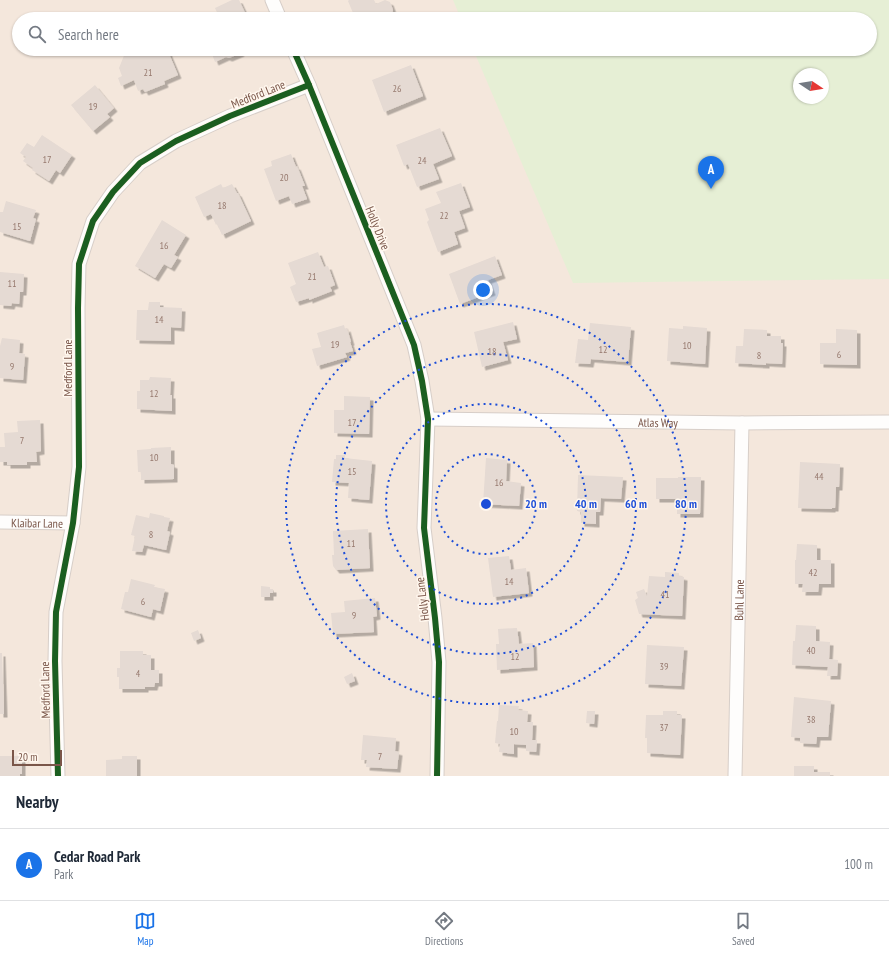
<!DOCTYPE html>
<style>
:root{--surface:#fff;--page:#f2f2f3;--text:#1f2937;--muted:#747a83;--line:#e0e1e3;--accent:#1a73e8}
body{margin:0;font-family:"PT Sans Narrow",sans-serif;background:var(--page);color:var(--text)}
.compass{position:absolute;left:793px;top:68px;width:36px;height:36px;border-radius:50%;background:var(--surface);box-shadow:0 1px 3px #0004;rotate:102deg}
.scale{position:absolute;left:12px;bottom:10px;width:50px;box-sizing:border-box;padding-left:4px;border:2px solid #7a5649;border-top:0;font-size:11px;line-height:14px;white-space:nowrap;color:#7a5649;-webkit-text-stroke:3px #fff7ee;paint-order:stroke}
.you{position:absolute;left:483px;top:290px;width:14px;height:14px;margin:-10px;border:3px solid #fff;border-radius:50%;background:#1a73e8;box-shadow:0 0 0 6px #1a73e833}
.badge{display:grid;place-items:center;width:26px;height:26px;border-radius:50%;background:var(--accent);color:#fff;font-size:13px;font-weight:700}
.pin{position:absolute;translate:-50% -33px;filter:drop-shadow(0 1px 2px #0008)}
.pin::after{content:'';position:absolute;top:21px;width:14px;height:12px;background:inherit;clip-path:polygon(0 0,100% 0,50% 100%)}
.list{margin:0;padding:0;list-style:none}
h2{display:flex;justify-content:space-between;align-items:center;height:52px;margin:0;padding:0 16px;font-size:17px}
h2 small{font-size:13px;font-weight:400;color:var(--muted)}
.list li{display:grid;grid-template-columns:26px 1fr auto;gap:12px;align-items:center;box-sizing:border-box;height:72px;padding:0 16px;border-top:1px solid var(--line)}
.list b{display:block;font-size:15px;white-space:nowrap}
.list p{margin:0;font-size:13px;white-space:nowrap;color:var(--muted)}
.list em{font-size:13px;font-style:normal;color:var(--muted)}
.icon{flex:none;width:22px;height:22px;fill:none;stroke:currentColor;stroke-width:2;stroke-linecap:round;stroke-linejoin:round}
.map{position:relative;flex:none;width:889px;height:776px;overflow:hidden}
.search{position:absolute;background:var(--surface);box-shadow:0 1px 3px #0004;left:12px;right:12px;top:12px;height:44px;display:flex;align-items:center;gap:10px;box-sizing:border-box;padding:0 14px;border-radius:22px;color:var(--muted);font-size:15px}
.sheet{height:124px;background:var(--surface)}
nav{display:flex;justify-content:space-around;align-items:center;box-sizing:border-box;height:56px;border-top:1px solid var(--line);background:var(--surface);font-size:11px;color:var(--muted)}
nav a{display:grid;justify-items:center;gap:2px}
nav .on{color:var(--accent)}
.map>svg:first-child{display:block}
.residential{fill:#f4e7dc;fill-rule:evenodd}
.green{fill:#e6efd5;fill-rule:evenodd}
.building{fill:#e5dad3;filter:url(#shadow)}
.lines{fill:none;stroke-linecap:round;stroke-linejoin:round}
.street-casing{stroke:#d7cec8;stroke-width:15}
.street{stroke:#fefdfc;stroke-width:13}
.cycleway-casing{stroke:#fff7ee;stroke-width:8}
.cycleway{stroke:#1b5e20;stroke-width:6}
.ring{fill:none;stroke:#1d4ed8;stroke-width:2;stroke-dasharray:2 4}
.labels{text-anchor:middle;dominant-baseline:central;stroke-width:3;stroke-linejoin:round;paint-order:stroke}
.number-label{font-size:10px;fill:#96796e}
.street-label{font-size:12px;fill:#7a5649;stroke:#fff7ee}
.centre{fill:#1d4ed8;stroke:#fff7ee;stroke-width:2}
.ring-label{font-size:12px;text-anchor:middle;font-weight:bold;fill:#1d4ed8;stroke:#fff7ee;stroke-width:3;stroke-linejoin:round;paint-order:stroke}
</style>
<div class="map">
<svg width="889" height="776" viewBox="0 0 889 776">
<defs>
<filter id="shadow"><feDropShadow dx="3.5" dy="3.5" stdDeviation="0" flood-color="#0004"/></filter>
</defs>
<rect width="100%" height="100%" fill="#f8f2ec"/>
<path class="residential" d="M0 0H889V776H0ZM19 19H870V49H19ZM799 74H823V98H799Z"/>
<path class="green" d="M453 0H889V279L573 283 473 49H870V19H461ZM799 74H823V98H799Z"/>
<g class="building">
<polygon points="232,0 239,0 247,17 242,19 220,19 215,8"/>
<polygon points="349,0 374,0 376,4 385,0 390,2 393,10 391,18 389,19 349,19 347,15 353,13 348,1"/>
<polygon points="134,49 138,49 141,56 158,49 159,49 160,50 163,49 167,49 178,75 164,81 165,84 145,92 143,89 138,91 134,80 121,86 118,78 122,76 119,68 125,53"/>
<polygon points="210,49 244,49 240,51 241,53 229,58 226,57 215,62"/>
<polygon points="411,65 423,96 384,112 372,80"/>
<polygon points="95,85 114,108 107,114 110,117 93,131 71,105"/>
<polygon points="440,128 452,156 433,164 439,179 417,187 408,164 404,166 396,145"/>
<polygon points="42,135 72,155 60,173 56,170 49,181 32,170 33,168 23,161 26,157 20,153 27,143 34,147"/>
<polygon points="291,154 296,167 297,166 305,186 302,186 307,199 292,204 289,196 276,201 264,169 272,166 271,161"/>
<polygon points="461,183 470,207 459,211 465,228 454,232 458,244 438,252 427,222 429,220 425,209 441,203 436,192"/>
<polygon points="221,184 223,188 232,184 237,193 238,193 251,221 222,235 217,224 216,225 211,214 204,217 195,197"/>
<polygon points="6,201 36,210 33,218 36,219 30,241 0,232 0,212 3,212"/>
<polygon points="162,220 186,235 174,255 178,257 171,268 164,264 155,278 135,266"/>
<polygon points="318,252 324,267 328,266 335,285 330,287 332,291 309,300 309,298 296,302 290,287 296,284 288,263"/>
<polygon points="495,256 502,275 488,280 492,292 460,304 449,274"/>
<polygon points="0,272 24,274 23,292 20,292 19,304 12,303 11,306 0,305"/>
<polygon points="149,302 160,302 160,307 182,308 181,328 171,327 171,341 136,340 137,310 148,310"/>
<polygon points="513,322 517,339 503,342 508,360 482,367 474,332"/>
<polygon points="590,323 631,327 628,362 591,359 590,364 575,363 578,339 588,340"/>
<polygon points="344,325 345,329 347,328 351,342 350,342 353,351 345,353 347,357 317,366 312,349 321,347 317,333"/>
<polygon points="683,326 707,328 705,364 667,361 669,328 683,329"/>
<polygon points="744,329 767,330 767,336 781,336 781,343 783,343 782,364 766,363 766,365 735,363 736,346 743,346"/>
<polygon points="836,329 857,330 857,365 820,364 820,343 836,343"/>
<polygon points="2,338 20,340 19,353 25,354 23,380 0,378 0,346"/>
<polygon points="150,377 171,378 170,395 172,395 172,411 137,409 137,391 140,391 140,380 149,380"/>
<polygon points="344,396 370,397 369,434 334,433 334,410 344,410"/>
<polygon points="40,420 41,451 36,452 37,462 27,462 27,465 7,465 7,462 0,462 0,447 5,447 4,433 18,432 17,421"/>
<polygon points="171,447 171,464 174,465 174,479 141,480 141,472 138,472 137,450 151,449 151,448"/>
<polygon points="336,455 345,455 345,458 372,461 369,500 348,498 349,483 332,482 334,459 336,459"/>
<polygon points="486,458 507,460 506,481 521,483 519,506 483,504"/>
<polygon points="800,462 840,464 839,487 836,487 835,508 832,508 832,509 798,508"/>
<polygon points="578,475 623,477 621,499 601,498 600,512 596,512 596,524 581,523 581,512 577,511"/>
<polygon points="678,477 701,477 700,514 677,514 677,499 656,499 656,478 678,478"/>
<polygon points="150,513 164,516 164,517 170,518 167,531 170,532 166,550 144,545 142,552 132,551 135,536 131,535 136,515 149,518"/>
<polygon points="368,529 370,568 336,570 333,566 332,555 334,555 333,531"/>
<polygon points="797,544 817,545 817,560 831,560 831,584 819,584 818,592 802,592 803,584 795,584 795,560 796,560"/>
<polygon points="509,556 511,570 526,568 529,593 493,597 488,558"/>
<polygon points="665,572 679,573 679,576 684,577 682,616 639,614 635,600 638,598 636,592 644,589 647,596 649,576 665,577"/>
<polygon points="131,579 155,585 154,587 165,589 160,611 153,609 151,617 121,609 125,592 128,592"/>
<polygon points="261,586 270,587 270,589 273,589 273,593 270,593 270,597 261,597"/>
<polygon points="375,598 377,616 373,617 374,632 333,634 331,613 345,612 344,601"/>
<polygon points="796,625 816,626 816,641 830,642 829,659 838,660 837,676 827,676 828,667 792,665 793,641 795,641"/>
<polygon points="517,628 519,644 533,643 534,667 497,670 496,644 499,644 498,629"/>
<polygon points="198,630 201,638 194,641 191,633"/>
<polygon points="647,645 684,647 681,686 645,684"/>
<polygon points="120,651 143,651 143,655 151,655 151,670 159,670 159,683 155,683 154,687 145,687 145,689 119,689 119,677 117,677 117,668 120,668"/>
<polygon points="0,653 2,653 4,714 0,714"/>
<polygon points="352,673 355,681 347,684 344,677"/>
<polygon points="794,697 831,701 828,737 817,737 816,744 800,743 800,738 791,737"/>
<polygon points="499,705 519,706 518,710 528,711 527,722 533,722 532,740 537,740 536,752 526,751 526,745 514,744 514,754 499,752 500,744 495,743 497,721 498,721"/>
<polygon points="587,711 595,711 594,724 586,723"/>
<polygon points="663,711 677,711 677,715 682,715 680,755 647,753 647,738 645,738 646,715 663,715"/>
<polygon points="363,735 396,738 395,751 399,752 397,769 366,767 367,760 361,760"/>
<polygon points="0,756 22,756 22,774 20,774 20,776 0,776"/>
<polygon points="122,756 137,756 137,776 106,776 106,760 122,759"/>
<polygon points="794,766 814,766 814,772 830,772 830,776 794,776"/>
</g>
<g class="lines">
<g class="street-casing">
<g id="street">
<polyline points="272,0 280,19"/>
<polyline points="293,49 309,85 414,345 422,381 428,419 424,528 435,618 439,662 437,776"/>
<path id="s1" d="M428 419 742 423 889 422"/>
<path id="s2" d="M0 522 73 523"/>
<polyline points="58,776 55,661 56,612 73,523 79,467 78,308 79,264 93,221 113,192 140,163 176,141 230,116 309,85"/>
<path id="s3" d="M735 776 742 423"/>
</g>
</g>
<use href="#street" class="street"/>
<g class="cycleway-casing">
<g id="cycleway">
<polyline points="293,49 309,85 414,345 422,381 428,419 424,528 435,618 439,662 437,776"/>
<polyline points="58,776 55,661 56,612 73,523 79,467 78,308 79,264 93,221 113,192 140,163 176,141 230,116 309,85"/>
</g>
</g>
<use href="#cycleway" class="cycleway"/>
</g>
<g class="ring">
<circle cx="486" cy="504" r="50"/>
<circle cx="486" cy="504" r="100"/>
<circle cx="486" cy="504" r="150"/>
<circle cx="486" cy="504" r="200"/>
</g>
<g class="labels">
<g class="number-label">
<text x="148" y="72">21</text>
<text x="397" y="88">26</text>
<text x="93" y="106">19</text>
<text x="47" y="159">17</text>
<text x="422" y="160">24</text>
<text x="284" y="177">20</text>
<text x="222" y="205">18</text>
<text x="444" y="215">22</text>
<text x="17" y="226">15</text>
<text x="164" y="245">16</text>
<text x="312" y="276">21</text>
<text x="12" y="283">11</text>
<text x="159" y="319">14</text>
<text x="335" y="344">19</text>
<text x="687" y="345">10</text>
<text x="603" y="349">12</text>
<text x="492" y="351">18</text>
<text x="839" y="354">6</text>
<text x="759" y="355">8</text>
<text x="12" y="366">9</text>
<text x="154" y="393">12</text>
<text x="352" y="422">17</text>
<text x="22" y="440">7</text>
<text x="154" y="457">10</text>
<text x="352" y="471">15</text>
<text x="819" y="476">44</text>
<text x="499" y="482">16</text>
<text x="151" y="534">8</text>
<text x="351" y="543">11</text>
<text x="813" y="572">42</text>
<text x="509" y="581">14</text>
<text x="665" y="594">41</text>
<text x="143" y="601">6</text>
<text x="354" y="615">9</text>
<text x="811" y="650">40</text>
<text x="515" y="656">12</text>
<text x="664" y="666">39</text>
<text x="138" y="673">4</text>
<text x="811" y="719">38</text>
<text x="664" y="727">37</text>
<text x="514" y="731">10</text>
<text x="380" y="756">7</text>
</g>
<g class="street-label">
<text transform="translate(258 94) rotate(-22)">Medford Lane</text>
<text transform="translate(378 228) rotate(68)">Holly Drive</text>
<text transform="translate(67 368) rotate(-90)">Medford Lane</text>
<text stroke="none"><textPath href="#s1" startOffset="230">Atlas Way</textPath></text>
<text stroke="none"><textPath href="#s2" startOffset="37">Klaibar Lane</textPath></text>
<text transform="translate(422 599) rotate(-97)">Holly Lane</text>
<text stroke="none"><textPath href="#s3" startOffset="176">Buhl Lane</textPath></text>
<text transform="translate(45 690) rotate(-91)">Medford Lane</text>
</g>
</g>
<circle cx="486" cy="504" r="6" class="centre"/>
<g class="ring-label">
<text x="536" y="508">20 m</text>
<text x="586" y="508">40 m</text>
<text x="636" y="508">60 m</text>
<text x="686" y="508">80 m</text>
</g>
</svg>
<svg class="compass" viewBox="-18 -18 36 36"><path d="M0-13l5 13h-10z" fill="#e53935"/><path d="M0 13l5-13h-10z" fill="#747a83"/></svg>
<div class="scale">20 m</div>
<div class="you"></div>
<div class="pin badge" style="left:711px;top:189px">A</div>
<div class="search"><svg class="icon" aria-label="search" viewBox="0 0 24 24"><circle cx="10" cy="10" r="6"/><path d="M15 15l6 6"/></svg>Search here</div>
</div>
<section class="sheet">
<h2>Nearby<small></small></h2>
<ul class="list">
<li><span class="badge">A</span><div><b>Cedar Road Park</b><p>Park</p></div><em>100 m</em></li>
</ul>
</section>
<nav>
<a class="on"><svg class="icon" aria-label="map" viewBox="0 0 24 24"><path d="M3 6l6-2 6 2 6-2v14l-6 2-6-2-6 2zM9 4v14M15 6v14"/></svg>Map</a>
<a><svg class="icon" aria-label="directions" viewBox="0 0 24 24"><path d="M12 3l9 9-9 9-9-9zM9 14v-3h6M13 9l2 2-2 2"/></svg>Directions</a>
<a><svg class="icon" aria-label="saved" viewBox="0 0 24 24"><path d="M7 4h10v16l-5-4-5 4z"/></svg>Saved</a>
</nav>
